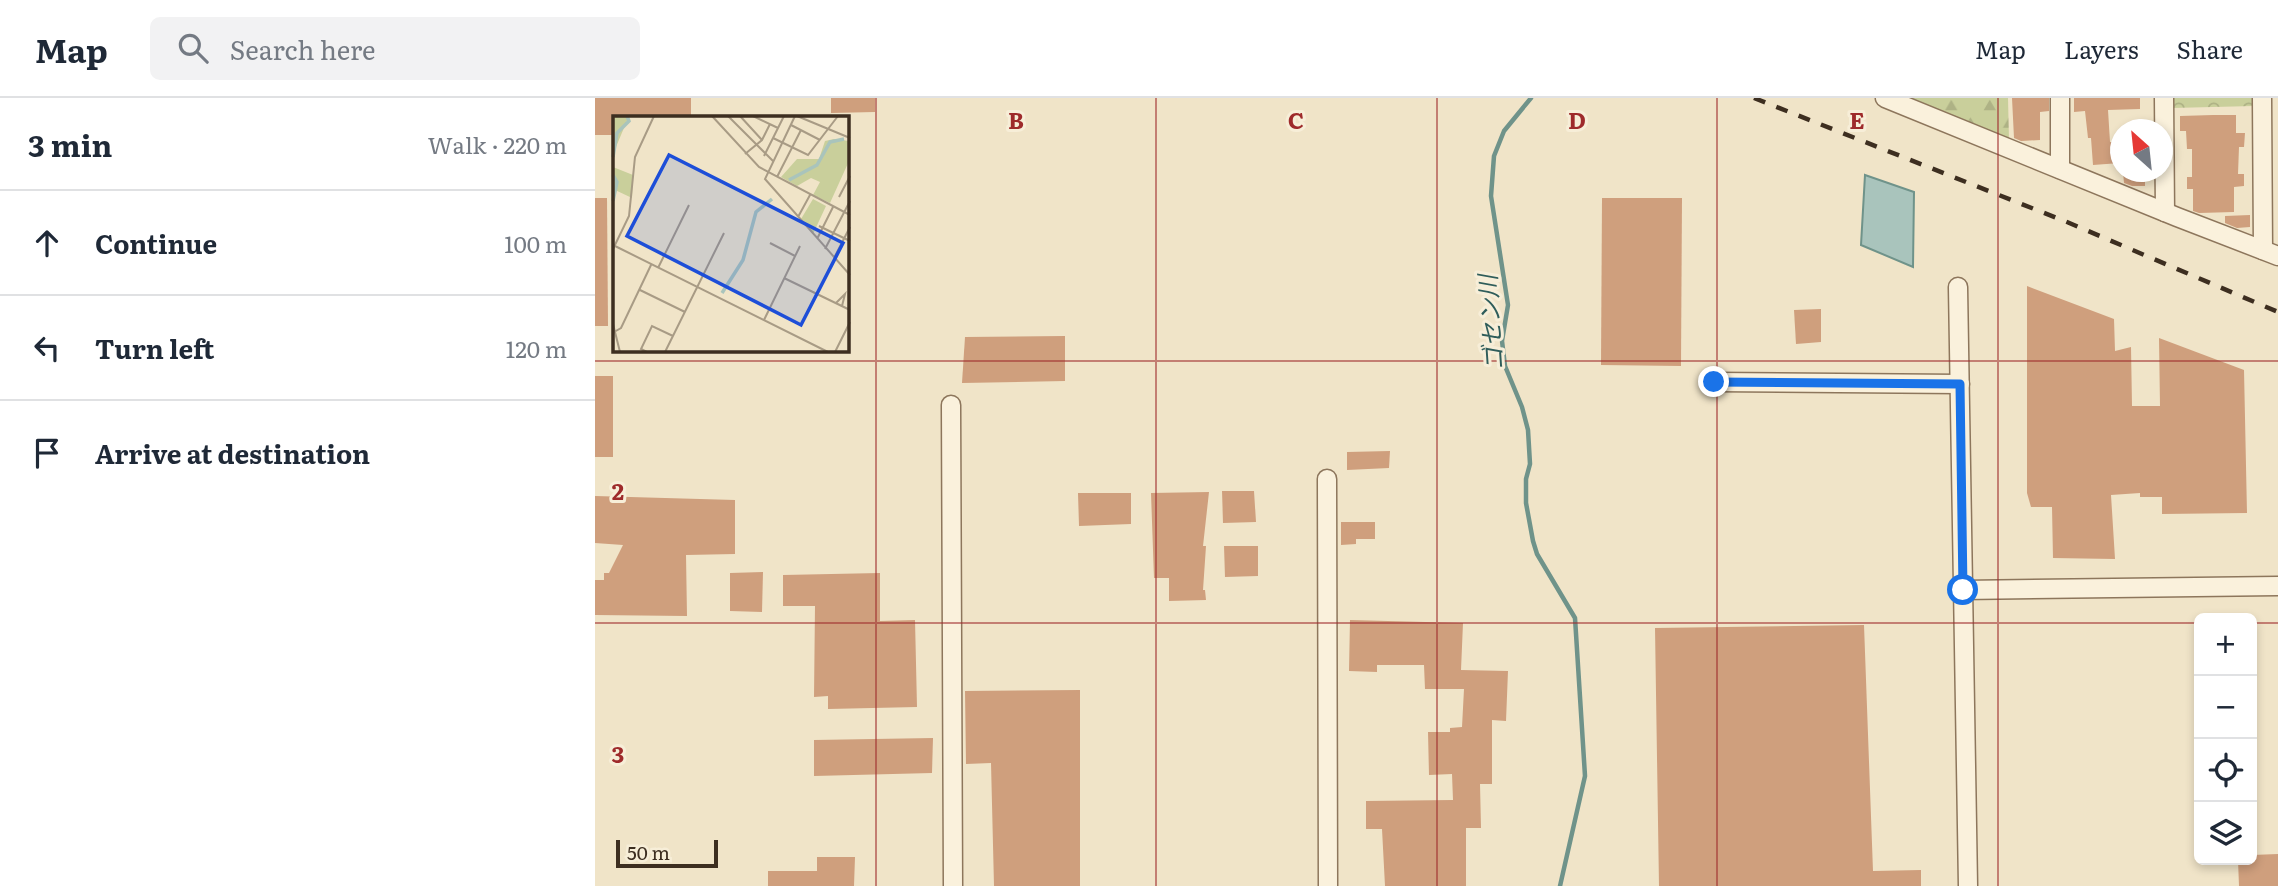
<!DOCTYPE html>
<meta charset="utf-8">
<style>
:root{--surface:#fff;--page:#f2f2f3;--text:#1f2937;--muted:#747a83;--line:#e0e1e3}
body{margin:0;font-family:Literata,"Noto Sans JP",serif;background:var(--page);color:var(--text)}
.controls{position:absolute;right:21px;bottom:21px;display:grid;overflow:hidden;border-radius:10px;box-shadow:0 4px 10px #0003}
.controls button{width:63px;height:63px;display:grid;place-items:center;padding:0;border:0;border-bottom:2px solid var(--line);background:var(--surface);color:var(--text);font:35px sans-serif}
.compass{position:absolute;left:1515px;top:21px;width:63px;height:63px;border-radius:50%;background:var(--surface);box-shadow:0 4px 10px #0003;rotate:333deg}
.scale{position:absolute;left:21px;bottom:18px;width:102px;box-sizing:border-box;padding-left:7px;border:4px solid #3d2e20;border-top:0;font-size:19px;line-height:24px;white-space:nowrap;color:#3d2e20;-webkit-text-stroke:5px #f7eed8;paint-order:stroke}
.stop{position:absolute;width:21px;height:21px;margin:-16px;border:5px solid #1a73e8;border-radius:50%;background:#fff}
.stop.end{background:#1a73e8;border-color:#fff;box-shadow:0 2px 7px #0008}
.list{margin:0;padding:0;list-style:none}
h2{display:flex;justify-content:space-between;align-items:center;height:91px;margin:0;padding:0 28px;font-size:30px}
h2 small{font-size:23px;font-weight:400;color:var(--muted)}
.list li{display:grid;grid-template-columns:46px 1fr auto;gap:21px;align-items:center;box-sizing:border-box;height:105px;padding:0 28px;border-top:2px solid var(--line)}
.list b{display:block;font-size:26px;white-space:nowrap}
.list em{font-size:23px;font-style:normal;color:var(--muted)}
.icon{flex:none;width:38px;height:38px;fill:none;stroke:currentColor;stroke-width:2;stroke-linecap:round;stroke-linejoin:round}
.map{position:relative;flex:none;width:1683px;height:788px;overflow:hidden}
header{display:flex;align-items:center;gap:42px;box-sizing:border-box;height:98px;padding:0 35px;background:var(--surface);border-bottom:2px solid var(--line)}
header strong{font-size:33px}
nav{display:flex;gap:38px;margin-inline-start:auto;font-size:24px}
.search{width:490px;height:63px;background:var(--page);display:flex;align-items:center;gap:18px;box-sizing:border-box;padding:0 24px;border-radius:10px;color:var(--muted);font-size:26px}
main{display:flex}
aside{flex:1;background:var(--surface)}
.map>svg:first-child{display:block}
.forest{fill:url(#forest-firs)}
.park{fill:url(#park-crowns)}
.water{fill:#a9c4bc;stroke:#6f938a;stroke-width:2}
.lines{fill:none;stroke-linecap:round;stroke-linejoin:round}
.stream{stroke:#6f938a;stroke-width:4.5}
.building{fill:#cf9f7d}
.minor-casing{stroke:#8d765c;stroke-width:21}
.minor{stroke:#faf1dc;stroke-width:18}
.rail{stroke:#3d2e20;stroke-width:4.5;stroke-dasharray:12 12;stroke-linecap:butt}
.route{stroke:#1a73e8;stroke-width:9}
.grid{fill:none;stroke:#9e2a2b;stroke-width:2;stroke-opacity:0.55}
.labels{text-anchor:middle;dominant-baseline:central;stroke-width:6;stroke-linejoin:round;paint-order:stroke}
.water-label{font-size:24px;font-style:italic;fill:#2f5d5a;stroke:#f7eed8}
.inset-river{fill:none;stroke:#a9c4bc;stroke-width:3.5}
.inset-road{fill:none;stroke:#a89b85;stroke-width:2}
.view{fill:#1d4ed8;fill-opacity:0.15;stroke:#1d4ed8;stroke-width:3.5}
.inset-edge{fill:none;stroke:#3d2e20;stroke-width:3.5}
.grid-label{font-size:23px;text-anchor:middle;font-weight:bold;fill:#9e2a2b;stroke:#f7eed8;stroke-width:6;stroke-linejoin:round;paint-order:stroke}
</style>
<header>
<strong>Map</strong>
<div class="search"><svg class="icon" aria-label="search" viewBox="0 0 24 24"><circle cx="10" cy="10" r="6"/><path d="M15 15l6 6"/></svg>Search here</div>
<nav><a>Map</a><a>Layers</a><a>Share</a></nav>
</header>
<main>
<aside>
<h2>3 min<small>Walk · 220 m</small></h2>
<ul class="list">
<li><svg class="icon" aria-label="ahead" viewBox="0 0 24 24"><path d="M12 20V5M6 11l6-6 6 6"/></svg><div><b>Continue</b></div><em>100 m</em></li>
<li><svg class="icon" aria-label="left" viewBox="0 0 24 24"><path d="M17 20v-9H6M10 6l-5 5 5 5"/></svg><div><b>Turn left</b></div><em>120 m</em></li>
<li><svg class="icon" aria-label="arrive" viewBox="0 0 24 24"><path d="M6 21V4h12l-3 4 3 4H6"/></svg><div><b>Arrive at destination</b></div></li>
</ul>
</aside>
<div class="map">
<svg width="1683" height="788" viewBox="0 0 1683 788">
<defs>
<pattern id="forest-firs" width="22" height="20" patternUnits="userSpaceOnUse" patternTransform="scale(1.75)"><rect width="22" height="20" fill="#c9cf9b"/><path d="M5 1l3.5 6h-7zM16 11l3.5 6h-7z" fill="#aeb285"/></pattern>
<pattern id="park-crowns" width="20" height="18" patternUnits="userSpaceOnUse" patternTransform="scale(1.75)"><rect width="20" height="18" fill="#c9cf9b"/><path d="M2 6a3 3 0 1 1 6 0M12 15a3 3 0 1 1 6 0" fill="none" stroke="#aeb285"/></pattern>
</defs>
<rect width="100%" height="100%" fill="#f0e4c8"/>
<polygon class="forest" points="1316,0 1413,0 1414,42"/>
<polygon class="park" points="1577,0 1659,0 1659,8 1577,10"/>
<polygon class="water" points="1270,77 1319,94 1318,169 1266,147"/>
<g class="lines">
<polyline class="stream" points="936,0 909,33 899,58 896,98 913,207 907,243 910,268 927,309 933,332 935,366 931,381 931,405 938,443 942,456 980,520 990,678 965,788"/>
</g>
<g class="building">
<polygon points="0,0 96,0 96,19 19,19 19,37 0,37"/>
<polygon points="236,0 280,0 280,14 236,15"/>
<polygon points="1417,0 1454,0 1454,13 1445,14 1445,42 1426,43 1419,40"/>
<polygon points="1479,0 1545,0 1545,11 1513,12 1515,44 1525,44 1525,65 1498,67 1496,40 1493,40 1490,13 1479,14"/>
<polygon points="1618,17 1641,17 1641,35 1650,35 1649,49 1644,49 1643,76 1649,76 1649,88 1639,89 1639,114 1604,115 1598,113 1598,91 1592,91 1592,79 1597,79 1597,51 1592,51 1591,33 1585,33 1585,18"/>
<polygon points="1528,74 1550,74 1550,88 1537,88 1529,85"/>
<polygon points="0,100 12,100 13,228 0,228"/>
<polygon points="1007,100 1087,100 1086,268 1006,267"/>
<polygon points="1655,117 1655,129 1642,130 1630,125 1630,118"/>
<polygon points="1432,188 1519,221 1520,253 1536,249 1537,308 1565,308 1564,240 1649,272 1652,415 1567,416 1567,399 1545,399 1545,395 1516,397 1520,461 1458,460 1457,409 1436,409 1432,395"/>
<polygon points="1226,211 1226,244 1201,246 1199,212"/>
<polygon points="470,238 470,283 367,285 370,239"/>
<rect x="0" y="278" width="18" height="81"/>
<polygon points="795,353 794,370 752,372 752,354"/>
<polygon points="659,393 661,424 628,425 627,393"/>
<polygon points="614,394 608,448 611,448 608,492 610,492 611,502 574,503 574,480 559,480 556,395"/>
<polygon points="483,395 536,395 536,426 484,428"/>
<polygon points="0,398 140,402 140,456 91,457 92,518 0,517 0,482 9,482 9,475 14,475 28,447 0,445"/>
<polygon points="746,424 780,424 780,441 761,441 761,446 746,447"/>
<polygon points="629,448 663,448 663,478 630,479"/>
<polygon points="168,474 167,514 135,513 135,475"/>
<polygon points="285,475 285,523 320,522 322,609 233,611 233,598 219,599 220,508 188,508 188,477"/>
<polygon points="755,522 868,525 866,572 913,573 911,623 897,622 897,686 885,686 886,730 871,730 871,788 790,788 787,731 771,731 771,703 858,702 857,676 834,677 833,634 855,634 855,630 867,629 869,591 830,591 829,567 782,567 782,574 754,573"/>
<polygon points="1269,527 1278,773 1326,772 1326,788 1064,788 1060,530"/>
<polygon points="485,592 485,788 399,788 396,665 371,666 370,593"/>
<polygon points="338,640 337,675 219,678 219,642"/>
<polygon points="1683,756 1683,788 1644,788 1643,762 1657,762 1657,757"/>
<polygon points="222,759 260,759 259,788 173,788 173,773 222,773"/>
</g>
<g class="lines">
<g class="minor-casing">
<g id="minor">
<polyline points="1290,0 1582,119 1683,158"/>
<polyline points="1465,0 1465,71"/>
<polyline points="1569,0 1570,114"/>
<polyline points="1667,0 1668,152"/>
<polyline points="1363,189 1373,788"/>
<polyline points="1119,284 1365,286"/>
<polyline points="356,307 358,788"/>
<polyline points="732,381 733,788"/>
<polyline points="1368,492 1683,488"/>
</g>
</g>
<use href="#minor" class="minor"/>
<polyline class="rail" points="1159,0 1472,124 1683,214"/>
</g>
<g class="lines">
<polyline class="route" points="1119,284 1365,286 1368,492"/>
</g>
<path class="grid" d="M281 0V788M561 0V788M842 0V788M1122 0V788M1403 0V788M0 263H1683M0 525H1604M1657 525H1683"/>
<g class="labels">
<g class="water-label">
<text transform="translate(894 225) rotate(-94)">ゴセン川</text>
</g>
</g>
<g transform="translate(18 18)">
<rect width="236" height="236" fill="#f0e4c8"/>
<path d="M0 0H16L0 38ZM221 23 236 25V45L217 87 200 79 207 66 198 62 184 70 168 61 184 43H206L212 25ZM0 51 20 59 19 82 0 73ZM200 83 213 90 200 118 188 103Z" fill="#c9cf9b"/>
<path class="inset-river" d="M0 41 4 17 16 5 14 0M0 59 4 66 0 85M176 64 204 49 217 26 231 23M109 177 130 144 143 96 159 83"/>
<path class="inset-road" d="M99 0 146 51 237 99M115 0 160 45M127 0 149 24M140 0 165 12M182 0 152 63 237 159M184 0 237 22M178 9 207 24M160 22 195 39 225 0M132 38 149 24 157 8M151 40 171 0M164 61 188 14M226 81 237 60M185 101 197 79M206 110 237 125M204 123 220 91M157 127 182 140M2 130 215 236M0 133 16 100 22 41 41 0M212 133 237 85M221 142 237 111M45 152 76 89M171 162 237 194M27 174 72 196M223 187 232 178 229 190M151 204 187 130M0 208 7 236M1 216 8 212 38 149M34 236 28 233 39 210 60 220M52 236 111 117M222 236 237 206"/>
<path class="view" d="M56 39 230 127 188 209 14 120Z"/>
<rect width="236" height="236" class="inset-edge"/>
</g>
<g class="grid-label">
<text x="421" y="31">B</text>
<text x="701" y="31">C</text>
<text x="982" y="31">D</text>
<text x="1262" y="31">E</text>
<text x="23" y="402">2</text>
<text x="23" y="665">3</text>
</g>
</svg>
<div class="controls">
<button>+</button>
<button>−</button>
<button><svg class="icon" aria-label="locate" viewBox="0 0 24 24"><circle cx="12" cy="12" r="6"/><path d="M12 2v4M12 18v4M2 12h4M18 12h4"/></svg></button>
<button><svg class="icon" aria-label="layers" viewBox="0 0 24 24"><path d="M12 4l9 5-9 5-9-5zM3 14l9 5 9-5"/></svg></button>
</div>
<svg class="compass" viewBox="-18 -18 36 36"><path d="M0-13l5 13h-10z" fill="#e53935"/><path d="M0 13l5-13h-10z" fill="#747a83"/></svg>
<div class="scale">50 m</div>
<div class="stop" style="left:1368px;top:492px"></div>
<div class="stop end" style="left:1119px;top:284px"></div>
</div>
</main>
